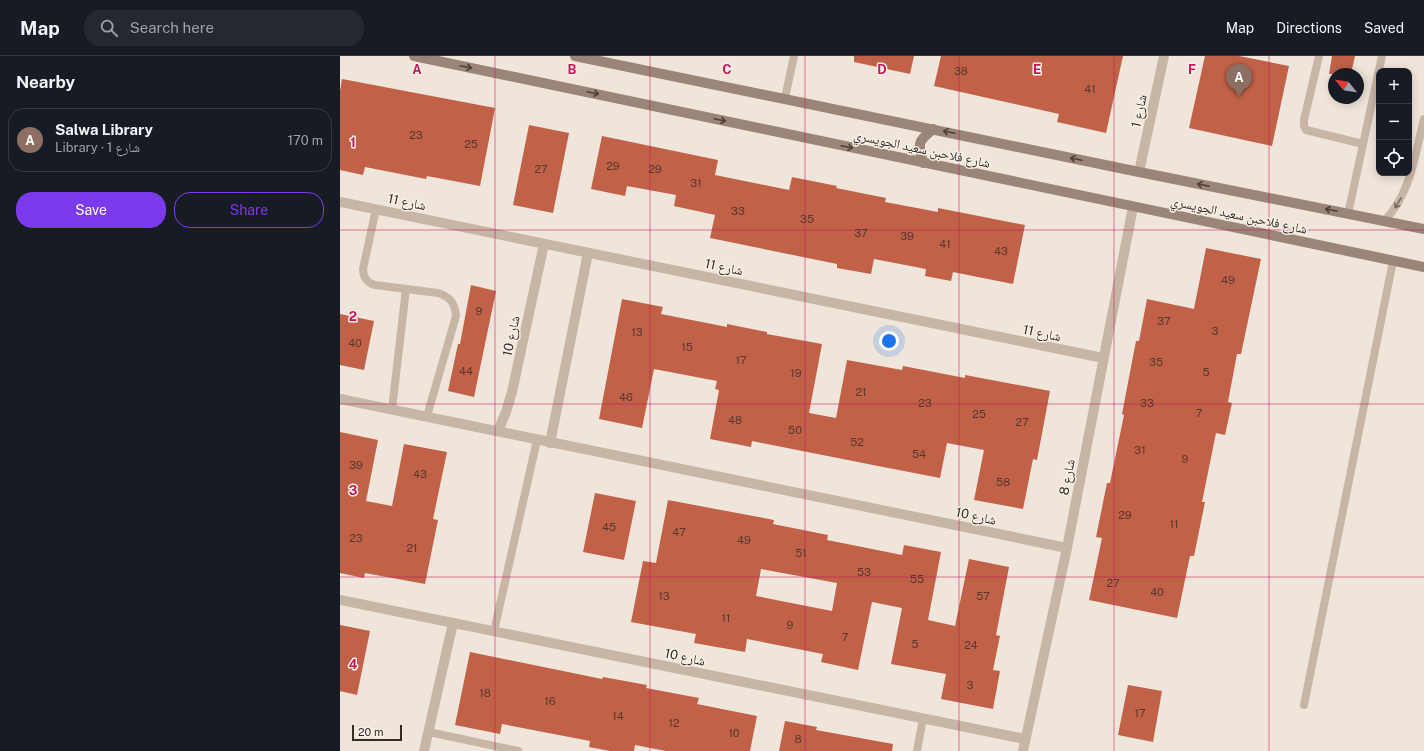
<!DOCTYPE html>
<meta charset="utf-8">
<style>
:root{--surface:#171b24;--page:#242831;--text:#f1f3f6;--muted:#9ea1a6;--line:#363941;--accent:#7c3aed}
body{margin:0;font-family:"Public Sans","Noto Naskh Arabic",sans-serif;background:var(--page);color:var(--text)}
.controls{position:absolute;right:12px;top:12px;display:grid;overflow:hidden;border-radius:8px;box-shadow:0 2px 10px #0003}
.controls button{width:36px;height:36px;display:grid;place-items:center;padding:0;border:0;border-bottom:1px solid var(--line);background:var(--surface);color:var(--text);font:20px sans-serif}
.compass{position:absolute;left:988px;top:12px;width:36px;height:36px;border-radius:50%;background:var(--surface);box-shadow:0 2px 10px #0003;rotate:300deg}
.scale{position:absolute;left:12px;bottom:10px;width:50px;box-sizing:border-box;padding-left:4px;border:2px solid #342b27;border-top:0;font-size:11px;line-height:14px;white-space:nowrap;color:#342b27;-webkit-text-stroke:3px #f8efe6;paint-order:stroke}
.you{position:absolute;left:549px;top:285px;width:14px;height:14px;margin:-10px;border:3px solid #fff;border-radius:50%;background:#1a73e8;box-shadow:0 0 0 6px #1a73e833}
.badge{display:grid;place-items:center;width:26px;height:26px;border-radius:50%;background:var(--accent);color:#fff;font-size:13px;font-weight:700}
.pin{position:absolute;translate:-50% -33px;filter:drop-shadow(0 1px 2px #0008)}
.pin::after{content:'';position:absolute;top:21px;width:14px;height:12px;background:inherit;clip-path:polygon(0 0,100% 0,50% 100%)}
.list{margin:0;padding:0;list-style:none}
h2{display:flex;justify-content:space-between;align-items:center;height:52px;margin:0;padding:0 16px;font-size:17px}
h2 small{font-size:13px;font-weight:400;color:var(--muted)}
.list li{display:grid;grid-template-columns:26px 1fr auto;gap:12px;align-items:center;box-sizing:border-box;height:64px;margin:0 8px 8px;padding:0 8px;border:1px solid var(--line);border-radius:16px}
.list b{display:block;font-size:15px;white-space:nowrap}
.list p{margin:0;font-size:13px;white-space:nowrap;color:var(--muted)}
.list em{font-size:13px;font-style:normal;color:var(--muted)}
.actions{display:flex;gap:8px;padding:12px 16px}
.actions a{flex:1;padding:9px 0;border:1px solid var(--accent);border-radius:16px;text-align:center;font-size:14px;color:var(--accent)}
.actions .main{background:var(--accent);color:#fff}
.icon{flex:none;width:22px;height:22px;fill:none;stroke:currentColor;stroke-width:2;stroke-linecap:round;stroke-linejoin:round}
.map{position:relative;flex:none;width:1084px;height:695px;overflow:hidden}
header{display:flex;align-items:center;gap:24px;box-sizing:border-box;height:56px;padding:0 20px;background:var(--surface);border-bottom:1px solid var(--line)}
header strong{font-size:19px}
nav{display:flex;gap:22px;margin-inline-start:auto;font-size:14px}
.search{width:280px;height:36px;background:var(--page);display:flex;align-items:center;gap:10px;box-sizing:border-box;padding:0 14px;border-radius:16px;color:var(--muted);font-size:15px}
main{display:flex}
aside{flex:1;background:var(--surface)}
.map>svg:first-child{display:block}
.building{fill:#c06148;fill-rule:evenodd}
.lines{fill:none;stroke-linecap:round;stroke-linejoin:round}
.lane{stroke:#c7b5a6;stroke-width:8}
.street{stroke:#c7b5a6;stroke-width:10}
.secondary{stroke:#9b8478;stroke-width:10}
.oneway{stroke:#4e413b}
.oneway2{stroke:#766960}
.grid{fill:none;stroke:#c2185b;stroke-width:1;stroke-opacity:0.55}
.labels{text-anchor:middle;dominant-baseline:central;stroke-width:3;stroke-linejoin:round;paint-order:stroke}
.number-label{font-size:11px;fill:#57382f}
.street-label{font-size:13px;fill:#342b27;stroke:#f8efe6}
.grid-label{font-size:13px;text-anchor:middle;font-weight:bold;fill:#c2185b;stroke:#f8efe6;stroke-width:3;stroke-linejoin:round;paint-order:stroke}
</style>
<header>
<strong>Map</strong>
<div class="search"><svg class="icon" aria-label="search" viewBox="0 0 24 24"><circle cx="10" cy="10" r="6"/><path d="M15 15l6 6"/></svg>Search here</div>
<nav><a>Map</a><a>Directions</a><a>Saved</a></nav>
</header>
<main>
<aside>
<h2>Nearby<small></small></h2>
<ul class="list">
<li><span class="badge" style="background:#8d6e63">A</span><div><b>Salwa Library</b><p>Library · شارع 1</p></div><em>170 m</em></li>
</ul>
<div class="actions"><a class="main">Save</a><a>Share</a></div>
</aside>
<div class="map">
<svg width="1084" height="695" viewBox="0 0 1084 695">
<rect width="100%" height="100%" fill="#f0e5da"/>
<g class="building">
<polygon points="514,0 574,0 570,18 514,6"/>
<polygon points="601,0 783,0 766,77 717,66 719,58 594,30"/>
<polygon points="865,0 899,0 949,10 932,90 849,72"/>
<polygon points="992,0 1015,0 1011,18 989,18"/>
<polygon points="2,23 155,52 140,130 87,120 86,123 25,111 23,119 0,114 0,35"/>
<polygon points="189,69 229,77 213,157 173,149"/>
<polygon points="262,80 378,104 375,119 449,134 452,121 497,130 496,132 546,142 545,146 598,156 598,152 685,169 673,228 613,216 611,225 585,220 586,213 534,203 531,218 497,212 497,208 370,182 375,159 334,150 336,139 287,130 285,140 251,133"/>
<polygon points="866,192 921,203 901,298 897,298 888,346 892,347 885,379 876,377 862,446 865,446 854,500 850,500 837,562 749,544 762,482 756,481 767,427 770,427 784,359 782,358 796,285 799,285 807,243 854,253"/>
<polygon points="131,229 156,235 134,341 108,335 118,288 120,288"/>
<polygon points="282,243 323,251 321,258 387,271 387,268 427,276 427,278 482,288 469,357 496,362 507,304 562,314 563,310 625,322 625,319 710,335 697,404 693,403 683,453 634,444 644,394 607,387 600,422 538,410 412,385 411,391 370,383 379,334 375,333 377,325 314,313 302,372 259,363"/>
<polygon points="0,258 34,265 24,314 0,309"/>
<polygon points="0,376 38,384 26,445 52,450 64,388 107,396 93,463 98,464 85,528 25,517 24,522 0,517"/>
<polygon points="255,437 296,445 284,504 243,496"/>
<path d="M328 444 434 464 433 468 488 479 487 484 562 499 564 489 601 496 588 564 615 570 629 503 669 511 656 579 660 580 653 614 660 615 653 653 601 643 606 618 551 608 562 552 532 546 518 614 481 606 483 598 407 583 405 596 354 587 356 578 291 566 303 505 316 507ZM421 513 497 527 492 555 416 540Z"/>
<polygon points="0,569 30,575 17,639 0,635"/>
<polygon points="130,596 262,623 263,621 307,629 306,632 359,642 357,648 417,660 410,695 326,695 295,689 294,695 270,695 249,691 250,685 162,668 160,678 115,669"/>
<polygon points="788,629 822,635 813,686 778,679"/>
<polygon points="445,665 477,671 476,674 553,688 552,695 439,695"/>
</g>
<g class="lines">
<g class="lane">
<polyline points="979,0 964,64 964,70 966,74 1023,88"/>
<polyline points="445,42 454,0"/>
<path d="M36 153 23 213C23 221 27 227 35 229L98 237C110 241 115 247 116 260L87 360"/>
<polyline points="1008,158 1042,0"/>
<path d="M1044 165C1071 138 1075 98 1084 63"/>
<polyline points="52,353 66,233"/>
<polyline points="154,575 197,384"/>
<polyline points="964,649 1053,205"/>
<polyline points="89,676 178,695"/>
<polyline points="577,695 583,662"/>
</g>
<g class="street">
<polyline points="799,116 824,0"/>
<polyline points="0,146 763,302"/>
<polyline points="0,343 727,492"/>
<polyline points="158,375 166,356 172,336 204,188"/>
<polyline points="210,387 248,197"/>
<polyline points="0,544 685,683"/>
<polyline points="84,695 113,567"/>
<polyline points="683,695 727,492 793,151"/>
</g>
<g class="secondary">
<polyline points="74,0 1084,211"/>
<polyline points="235,0 799,116 1084,173"/>
<path d="M583 107C578 87 577 86 593 73"/>
</g>
</g>
<defs><path id="oneway-shaft" d="M-6 0H5M1.5-3L5.5 0L1.5 3" fill="none" stroke-width="1.6" stroke-linecap="round" stroke-linejoin="round"/></defs>
<g class="oneway">
<use href="#oneway-shaft" transform="translate(126 11) rotate(12)"/>
<use href="#oneway-shaft" transform="translate(253 37) rotate(12)"/>
<use href="#oneway-shaft" transform="translate(380 64) rotate(12)"/>
<use href="#oneway-shaft" transform="translate(609 76) rotate(-168)"/>
<use href="#oneway-shaft" transform="translate(507 91) rotate(12)"/>
<use href="#oneway-shaft" transform="translate(736 103) rotate(-168)"/>
<use href="#oneway-shaft" transform="translate(863 129) rotate(-169)"/>
<use href="#oneway-shaft" transform="translate(991 154) rotate(-169)"/>
</g>
<use class="oneway2" href="#oneway-shaft" transform="translate(1058 147) rotate(121)"/>
<path class="grid" d="M155 0V695M310 0V695M465 0V695M619 0V695M774 0V695M929 0V695M0 174H1084M0 348H1084M0 521H1084"/>
<g class="labels">
<g class="number-label">
<text x="621" y="15">38</text>
<text x="750" y="33">41</text>
<text x="76" y="79">23</text>
<text x="131" y="88">25</text>
<text x="273" y="110">29</text>
<text x="201" y="113">27</text>
<text x="315" y="113">29</text>
<text x="356" y="127">31</text>
<text x="398" y="155">33</text>
<text x="467" y="163">35</text>
<text x="521" y="177">37</text>
<text x="567" y="180">39</text>
<text x="605" y="188">41</text>
<text x="661" y="195">43</text>
<text x="888" y="224">49</text>
<text x="139" y="255">9</text>
<text x="824" y="265">37</text>
<text x="875" y="275">3</text>
<text x="297" y="276">13</text>
<text x="15" y="287">40</text>
<text x="347" y="291">15</text>
<text x="401" y="304">17</text>
<text x="816" y="306">35</text>
<text x="126" y="315">44</text>
<text x="866" y="316">5</text>
<text x="456" y="317">19</text>
<text x="521" y="336">21</text>
<text x="286" y="341">46</text>
<text x="585" y="347">23</text>
<text x="807" y="347">33</text>
<text x="859" y="357">7</text>
<text x="639" y="358">25</text>
<text x="395" y="364">48</text>
<text x="682" y="366">27</text>
<text x="455" y="374">50</text>
<text x="517" y="386">52</text>
<text x="800" y="394">31</text>
<text x="579" y="398">54</text>
<text x="845" y="403">9</text>
<text x="16" y="409">39</text>
<text x="80" y="418">43</text>
<text x="663" y="426">58</text>
<text x="785" y="459">29</text>
<text x="834" y="468">11</text>
<text x="269" y="471">45</text>
<text x="339" y="476">47</text>
<text x="16" y="482">23</text>
<text x="404" y="484">49</text>
<text x="72" y="492">21</text>
<text x="461" y="497">51</text>
<text x="524" y="516">53</text>
<text x="577" y="523">55</text>
<text x="773" y="527">27</text>
<text x="817" y="536">40</text>
<text x="324" y="540">13</text>
<text x="643" y="540">57</text>
<text x="386" y="562">11</text>
<text x="450" y="569">9</text>
<text x="505" y="581">7</text>
<text x="575" y="588">5</text>
<text x="631" y="589">24</text>
<text x="630" y="629">3</text>
<text x="145" y="637">18</text>
<text x="210" y="645">16</text>
<text x="800" y="657">17</text>
<text x="278" y="660">14</text>
<text x="334" y="667">12</text>
<text x="394" y="677">10</text>
<text x="458" y="683">8</text>
</g>
<g class="street-label">
<text transform="translate(799 55) rotate(-78)">شارع 1</text>
<text transform="translate(582 93) rotate(12)">شارع فلاحبن سعيد الجويسري</text>
<text transform="translate(67 146) rotate(12)">شارع 11</text>
<text transform="translate(899 159) rotate(12)">شارع فلاحبن سعيد الجويسري</text>
<text transform="translate(384 211) rotate(12)">شارع 11</text>
<text transform="translate(702 277) rotate(12)">شارع 11</text>
<text transform="translate(171 280) rotate(-78)">شارع 10</text>
<text transform="translate(727 421) rotate(-79)">شارع 8</text>
<text transform="translate(636 460) rotate(12)">شارع 10</text>
<text transform="translate(345 601) rotate(12)">شارع 10</text>
</g>
</g>
<g class="grid-label">
<text x="77" y="18">A</text>
<text x="232" y="18">B</text>
<text x="387" y="18">C</text>
<text x="542" y="18">D</text>
<text x="697" y="18">E</text>
<text x="852" y="18">F</text>
<text x="13" y="91">1</text>
<text x="13" y="265">2</text>
<text x="13" y="439">3</text>
<text x="13" y="613">4</text>
</g>
</svg>
<div class="controls">
<button>+</button>
<button>−</button>
<button><svg class="icon" aria-label="locate" viewBox="0 0 24 24"><circle cx="12" cy="12" r="6"/><path d="M12 2v4M12 18v4M2 12h4M18 12h4"/></svg></button>
</div>
<svg class="compass" viewBox="-18 -18 36 36"><path d="M0-13l5 13h-10z" fill="#e53935"/><path d="M0 13l5-13h-10z" fill="#9ea1a6"/></svg>
<div class="scale">20 m</div>
<div class="you"></div>
<div class="pin badge" style="left:899px;top:41px;background:#8d6e63">A</div>
</div>
</main>
